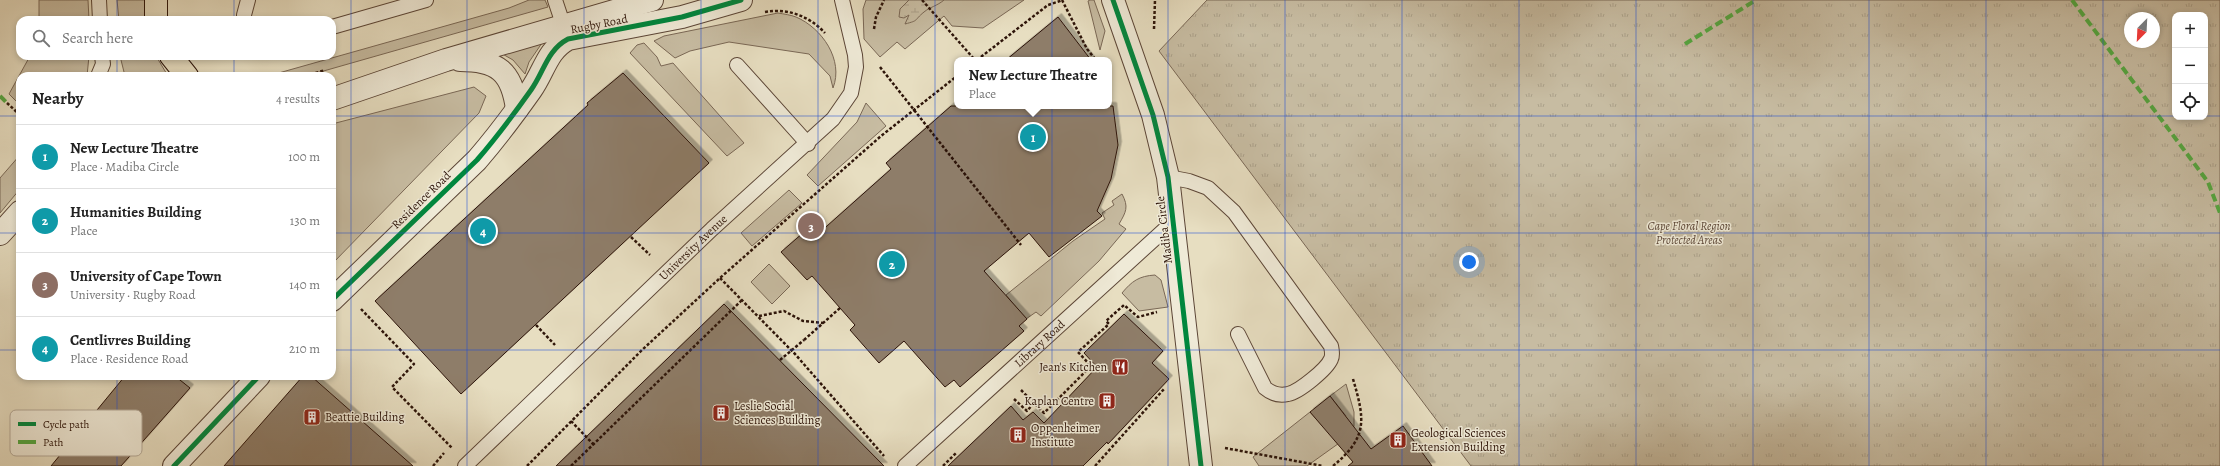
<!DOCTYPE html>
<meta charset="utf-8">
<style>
:root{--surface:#fff;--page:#f6f6f6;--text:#222;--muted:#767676;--line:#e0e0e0;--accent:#ea580c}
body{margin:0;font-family:Alegreya,serif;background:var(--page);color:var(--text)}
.controls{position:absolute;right:12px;top:12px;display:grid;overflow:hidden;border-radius:8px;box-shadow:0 2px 6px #0003}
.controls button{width:36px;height:36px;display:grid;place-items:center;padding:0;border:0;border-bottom:1px solid var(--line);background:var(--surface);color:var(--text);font:20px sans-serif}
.compass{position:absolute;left:2124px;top:12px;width:36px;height:36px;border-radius:50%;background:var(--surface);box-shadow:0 2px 6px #0003;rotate:204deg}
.you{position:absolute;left:1469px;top:262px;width:14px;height:14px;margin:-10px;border:3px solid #fff;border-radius:50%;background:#1a73e8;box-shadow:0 0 0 6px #1a73e833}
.badge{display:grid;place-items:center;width:26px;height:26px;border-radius:50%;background:var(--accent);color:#fff;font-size:13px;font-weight:700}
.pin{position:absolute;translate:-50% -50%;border:2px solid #fff;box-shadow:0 1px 4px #0006}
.popup{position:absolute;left:954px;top:57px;width:158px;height:52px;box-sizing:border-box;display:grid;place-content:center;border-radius:8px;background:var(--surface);filter:drop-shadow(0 1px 3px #0005);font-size:13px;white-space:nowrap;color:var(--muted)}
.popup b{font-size:15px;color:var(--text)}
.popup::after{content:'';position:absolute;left:50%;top:100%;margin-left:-8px;border:8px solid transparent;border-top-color:var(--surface)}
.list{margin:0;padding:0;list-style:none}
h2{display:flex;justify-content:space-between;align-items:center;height:52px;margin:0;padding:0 16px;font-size:17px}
h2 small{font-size:13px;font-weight:400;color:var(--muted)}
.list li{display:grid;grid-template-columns:26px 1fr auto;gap:12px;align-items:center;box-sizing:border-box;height:64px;padding:0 16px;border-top:1px solid var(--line)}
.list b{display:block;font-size:15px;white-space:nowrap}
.list p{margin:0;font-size:13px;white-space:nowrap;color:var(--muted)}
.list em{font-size:13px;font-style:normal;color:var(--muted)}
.icon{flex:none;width:22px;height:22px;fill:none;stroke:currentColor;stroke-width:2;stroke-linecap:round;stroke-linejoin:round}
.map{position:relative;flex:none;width:2220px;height:466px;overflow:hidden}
.search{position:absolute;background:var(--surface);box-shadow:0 2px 6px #0003;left:16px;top:16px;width:320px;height:44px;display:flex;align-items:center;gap:10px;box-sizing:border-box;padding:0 14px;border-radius:12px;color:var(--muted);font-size:15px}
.panel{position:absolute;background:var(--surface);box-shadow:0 2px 6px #0003;left:16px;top:72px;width:320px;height:308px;border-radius:12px}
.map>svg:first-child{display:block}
.green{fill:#c7bca2;stroke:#7a6856}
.wetland{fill:url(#wetland-marsh);stroke:#7a6856}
.park{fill:url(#park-tufts);stroke:#7a6856;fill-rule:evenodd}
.building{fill:#8e7d69;stroke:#2d1409;filter:url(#shadow)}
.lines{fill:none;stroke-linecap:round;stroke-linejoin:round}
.lane-casing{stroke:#5c4637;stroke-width:16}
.street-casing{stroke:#5c4637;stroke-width:24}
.highway-casing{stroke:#2d1409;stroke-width:24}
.path{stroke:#2d1409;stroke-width:2.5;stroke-dasharray:3 2;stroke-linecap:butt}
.lane{stroke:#efead7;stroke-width:14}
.street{stroke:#efead7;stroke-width:22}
.highway{stroke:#e7dec1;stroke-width:22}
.path-bridge{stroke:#2d1409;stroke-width:2.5;stroke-dasharray:3 2;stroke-linecap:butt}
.quiet{stroke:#54a841;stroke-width:4;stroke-dasharray:8 4;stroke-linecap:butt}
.cycleway-casing{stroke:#efead7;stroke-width:8}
.cycleway{stroke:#00873e;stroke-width:5}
.grid{fill:none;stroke:#1d4ed8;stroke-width:1;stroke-opacity:0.55}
.labels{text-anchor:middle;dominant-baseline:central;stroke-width:3;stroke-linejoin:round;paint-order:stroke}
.street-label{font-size:12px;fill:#2d1409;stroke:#efead7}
.park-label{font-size:12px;font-style:italic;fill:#5b4637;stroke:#efead7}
.poi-label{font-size:12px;fill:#2d1409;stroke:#efead7;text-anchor:start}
.key{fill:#efead7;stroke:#b5aa99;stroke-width:1}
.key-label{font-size:11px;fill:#2d1409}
</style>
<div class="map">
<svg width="2220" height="466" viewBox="0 0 2220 466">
<defs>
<pattern id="wetland-marsh" width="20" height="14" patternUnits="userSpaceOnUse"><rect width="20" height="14" fill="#c7bca2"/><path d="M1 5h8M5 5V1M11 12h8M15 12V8" fill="none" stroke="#aba18a"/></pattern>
<pattern id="park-tufts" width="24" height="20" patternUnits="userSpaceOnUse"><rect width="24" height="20" fill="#c7bca2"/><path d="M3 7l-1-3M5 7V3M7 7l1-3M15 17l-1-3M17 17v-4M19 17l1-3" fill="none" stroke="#aba18a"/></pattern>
<filter id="shadow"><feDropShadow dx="3.5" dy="-3.5" stdDeviation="0" flood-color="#0004"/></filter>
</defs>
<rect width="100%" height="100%" fill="#e7dec1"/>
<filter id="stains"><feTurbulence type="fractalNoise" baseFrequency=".005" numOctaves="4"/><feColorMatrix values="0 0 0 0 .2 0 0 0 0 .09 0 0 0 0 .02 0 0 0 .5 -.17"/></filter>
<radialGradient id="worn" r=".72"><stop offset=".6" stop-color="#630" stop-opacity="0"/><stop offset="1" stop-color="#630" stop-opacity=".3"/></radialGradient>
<g class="green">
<polygon points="39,0 88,0 89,20 39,20"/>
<polygon points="117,0 147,0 147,20 119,20"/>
<polygon points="529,0 545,0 548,7 306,76 268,76 509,8"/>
<polygon points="866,0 1024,0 983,28 952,26 944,16 905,49 897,42 880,57 864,39 863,9"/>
<polygon points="1090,0 1094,0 1105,31 1100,50 1088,1"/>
<path d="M778 13C784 14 791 15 796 17 822 28 844 60 833 88L830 76 809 54 729 42 690 51 675 58 654 41 664 36Z"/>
<polygon points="542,43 529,62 525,74 513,60 499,52"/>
<polygon points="644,43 657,57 661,66 673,63 744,143 727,156 630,53 637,45"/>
<polygon points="30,56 89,56 87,76 20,76 20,105 9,94"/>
<polygon points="120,56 156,56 168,76 125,76"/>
<polygon points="474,87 486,96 479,113 332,264 332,124"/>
<polygon points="866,103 886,126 818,186 807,175 857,122"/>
<polygon points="20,155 20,189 0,213 0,178"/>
<polygon points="789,190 802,203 752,246 741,233"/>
<path d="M1122 194C1129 207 1126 212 1119 224L1126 229 1099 261 1041 316 1036 312 1026 319 1006 295 1073 241 1105 219 1102 213 1114 205 1112 201Z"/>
<polygon points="769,264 790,286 772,304 751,282"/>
<path d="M1155 275 1161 280 1168 307 1139 311 1122 293C1132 281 1139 276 1155 275Z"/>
<polygon points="1346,384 1354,412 1354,426 1349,436 1307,466 1259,466 1253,457 1310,412 1327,431 1346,416 1330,396"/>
</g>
<path class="wetland" d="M909 0H944C937 6 930 7 924 12 913 21 920 20 905 24L909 15 904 18 899 17 900 9Z"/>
<path class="park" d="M1207 0H2220V466H1471L1159 51ZM2175 15H2205V117H2175ZM2130 18H2154V42H2130Z"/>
<g class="building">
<polygon points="1058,17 1091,60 1006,60"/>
<polygon points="623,73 709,163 461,394 375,301 588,105 587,103"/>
<polygon points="951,106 1113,106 1118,145 1111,179 1097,211 1102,216 1049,257 1029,233 984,271 1027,319 1019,326 1024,331 960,387 954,380 945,387 904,341 879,363 850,330 855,325 840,308 812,276 807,280 781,252 811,226 818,234 891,169 886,163"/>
<polygon points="724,304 884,466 556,466"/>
<polygon points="1124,314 1163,351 1152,363 1169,379 1108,444 1107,442 1083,466 948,466 1011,406 1023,420 1033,412 1044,423 1097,367 1084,353"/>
<polygon points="125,376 175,376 190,388 121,466 51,466"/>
<polygon points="303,376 311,376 413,466 224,466"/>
<polygon points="1330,396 1371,449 1403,426 1432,466 1348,466 1353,462 1310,412"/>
</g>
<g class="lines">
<g class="lane-casing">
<g id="lane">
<polyline points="99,0 100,20"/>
<polyline points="555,0 566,33"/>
<polyline points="244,20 244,15 248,0"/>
<polyline points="332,27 426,0"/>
<polyline points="737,65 808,144"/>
<polyline points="98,76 103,64 102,56"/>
<path d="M1168 177 1189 181 1208 188 1234 212 1331 346C1332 351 1333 355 1331 359 1327 369 1299 392 1288 394 1279 396 1272 394 1265 388L1238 334"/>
<path id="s1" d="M465 466 712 229 833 119 851 93 856 67 855 55 842 0"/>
<path id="s2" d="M905 466 1173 222"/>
</g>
</g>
<g class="street-casing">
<g id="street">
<polyline points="1113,0 1153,115 1168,177 1201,466"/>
<path d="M460 60C498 60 512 72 517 109"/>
<polyline points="332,99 446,60 652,0"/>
<polyline points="0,234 20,212"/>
<path d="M332 300 477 160C496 138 514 114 531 90 544 72 547 50 568 39L682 17 741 0"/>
<polyline points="174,466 259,376"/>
</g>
</g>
<g class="highway-casing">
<g id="highway">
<polyline points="156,0 156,20"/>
<polyline points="171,56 187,76"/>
</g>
</g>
<g class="path">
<polyline points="922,0 975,60"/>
<polyline points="1062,0 1087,49 1096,60"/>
<path d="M765 12C788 8 809 16 825 33"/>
<polyline points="874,29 876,17 884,0"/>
<polyline points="1154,29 1155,0"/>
<polyline points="977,60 1048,5 1063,0"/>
<polyline points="880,67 1021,245"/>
<polyline points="306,76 325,70"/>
<polyline points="7,103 20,115"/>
<polyline points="631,237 650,255"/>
<polyline points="720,278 795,354 884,456"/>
<polyline points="361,309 414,364 392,387 452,448"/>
<polyline points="759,316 784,311 803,321 823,323"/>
<polyline points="536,325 555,345"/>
<polyline points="804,340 840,308"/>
<polyline points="1021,390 1034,403"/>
<polyline points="1014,399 1027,411 1034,403 1044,413 1091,366 1078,352 1109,324 1106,321 1124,305 1138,317 1157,312"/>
<polyline points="571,421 594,445"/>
<polyline points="1225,448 1323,466"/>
<polyline points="433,466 444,453"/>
<polyline points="527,466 642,350 720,278 881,136 957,76"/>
<polyline points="571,466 742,300"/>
<polyline points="943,466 956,453"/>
<polyline points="1095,466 1164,389"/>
<path d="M1333 466C1368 437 1365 420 1353 379"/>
</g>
<use href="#lane" class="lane"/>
<use href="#street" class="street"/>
<use href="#highway" class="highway"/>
<polyline class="path-bridge" points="780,360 804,340"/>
<g class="quiet">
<polyline points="2072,0 2208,182 2220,213"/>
<polyline points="1685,44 1756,0"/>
<polyline points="0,96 7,103"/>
</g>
<g class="cycleway-casing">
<g id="cycleway">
<polyline points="1113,0 1153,115 1168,177 1201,466"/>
<path d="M332 300 477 160C496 138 514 114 531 90 544 72 547 50 568 39L682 17 741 0"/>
<polyline points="174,466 259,376"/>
</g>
</g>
<use href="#cycleway" class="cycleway"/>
</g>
<path class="grid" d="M117 0V20M234 0V20M351 0V466M467 0V466M584 0V466M701 0V466M818 0V466M935 0V466M1052 0V466M1168 0V466M1285 0V466M1402 0V466M1519 0V466M1636 0V466M1753 0V466M1869 0V466M1986 0V466M2103 0V466M117 56V76M234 56V76M0 116H20M332 116H2175M2205 116H2220M0 233H20M332 233H2220M0 350H20M332 350H2220M117 376V466M234 376V466"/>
<defs>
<g id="restaurant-square" transform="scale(0.9)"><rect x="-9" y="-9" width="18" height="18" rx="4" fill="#8f2418" stroke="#efead7"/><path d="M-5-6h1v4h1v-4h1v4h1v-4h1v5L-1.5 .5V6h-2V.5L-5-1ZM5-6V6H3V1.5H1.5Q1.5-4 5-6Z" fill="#fff"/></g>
<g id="building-square" transform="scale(0.9)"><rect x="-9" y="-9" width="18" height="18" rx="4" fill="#8f2418" stroke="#efead7"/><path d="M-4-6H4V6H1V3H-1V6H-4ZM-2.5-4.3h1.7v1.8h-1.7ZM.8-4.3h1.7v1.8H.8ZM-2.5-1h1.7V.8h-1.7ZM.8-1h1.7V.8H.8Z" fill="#fff"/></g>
</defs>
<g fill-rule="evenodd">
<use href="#restaurant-square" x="1120" y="367"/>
<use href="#building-square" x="1107" y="401"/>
<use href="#building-square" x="721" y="413"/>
<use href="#building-square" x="312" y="417"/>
<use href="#building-square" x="1018" y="435"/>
<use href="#building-square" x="1398" y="440"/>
</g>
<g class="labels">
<g class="street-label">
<text transform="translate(599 24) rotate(-11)">Rugby Road</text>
<text transform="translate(421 200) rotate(-44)">Residence Road</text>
<text transform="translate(1164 230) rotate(-97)">Madiba Circle</text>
<text stroke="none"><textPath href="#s1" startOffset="316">University Avenue</textPath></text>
<text stroke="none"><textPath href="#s2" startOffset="182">Library Road</textPath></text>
</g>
<g class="park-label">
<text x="1689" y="226">Cape Floral Region<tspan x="1689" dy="14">Protected Areas</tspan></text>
</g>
<g class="poi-label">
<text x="1107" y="367" text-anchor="end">Jean's Kitchen</text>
<text x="1094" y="401" text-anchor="end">Kaplan Centre</text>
<text x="734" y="406">Leslie Social<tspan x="734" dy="14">Sciences Building</tspan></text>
<text x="325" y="417">Beattie Building</text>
<text x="1031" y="428">Oppenheimer<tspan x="1031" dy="14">Institute</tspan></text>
<text x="1411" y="433">Geological Sciences<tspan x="1411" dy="14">Extension Building</tspan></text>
</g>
</g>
<rect x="10" y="410" width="132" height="46" rx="6" class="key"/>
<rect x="18" y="422" width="18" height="4" fill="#00873e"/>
<rect x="18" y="440" width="18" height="4" fill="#54a841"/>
<g class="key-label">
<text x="43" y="428">Cycle path</text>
<text x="43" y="446">Path</text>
</g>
<rect width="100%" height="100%" filter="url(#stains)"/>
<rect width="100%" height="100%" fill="url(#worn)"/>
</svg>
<div class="controls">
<button>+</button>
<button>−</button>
<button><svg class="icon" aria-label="locate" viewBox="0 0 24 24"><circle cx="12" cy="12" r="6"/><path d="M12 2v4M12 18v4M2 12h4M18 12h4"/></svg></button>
</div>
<svg class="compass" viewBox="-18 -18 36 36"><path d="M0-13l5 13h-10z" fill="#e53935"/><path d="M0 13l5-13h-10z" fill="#767676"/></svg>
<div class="you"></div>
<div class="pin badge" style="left:1033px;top:137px;background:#0f9aa8">1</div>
<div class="popup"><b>New Lecture Theatre</b>Place</div>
<div class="pin badge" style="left:892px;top:264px;background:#0f9aa8">2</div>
<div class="pin badge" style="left:811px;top:226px;background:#8d6e63">3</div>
<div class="pin badge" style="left:483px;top:231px;background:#0f9aa8">4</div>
<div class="search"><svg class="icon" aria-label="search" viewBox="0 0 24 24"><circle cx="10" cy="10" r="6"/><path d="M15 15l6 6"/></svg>Search here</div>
<section class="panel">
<h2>Nearby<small>4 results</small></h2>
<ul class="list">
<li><span class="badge" style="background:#0f9aa8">1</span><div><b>New Lecture Theatre</b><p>Place · Madiba Circle</p></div><em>100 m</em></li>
<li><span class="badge" style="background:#0f9aa8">2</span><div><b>Humanities Building</b><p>Place</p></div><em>130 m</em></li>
<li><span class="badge" style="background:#8d6e63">3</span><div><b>University of Cape Town</b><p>University · Rugby Road</p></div><em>140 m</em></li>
<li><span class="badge" style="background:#0f9aa8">4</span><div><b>Centlivres Building</b><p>Place · Residence Road</p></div><em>210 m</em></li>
</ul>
</section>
</div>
